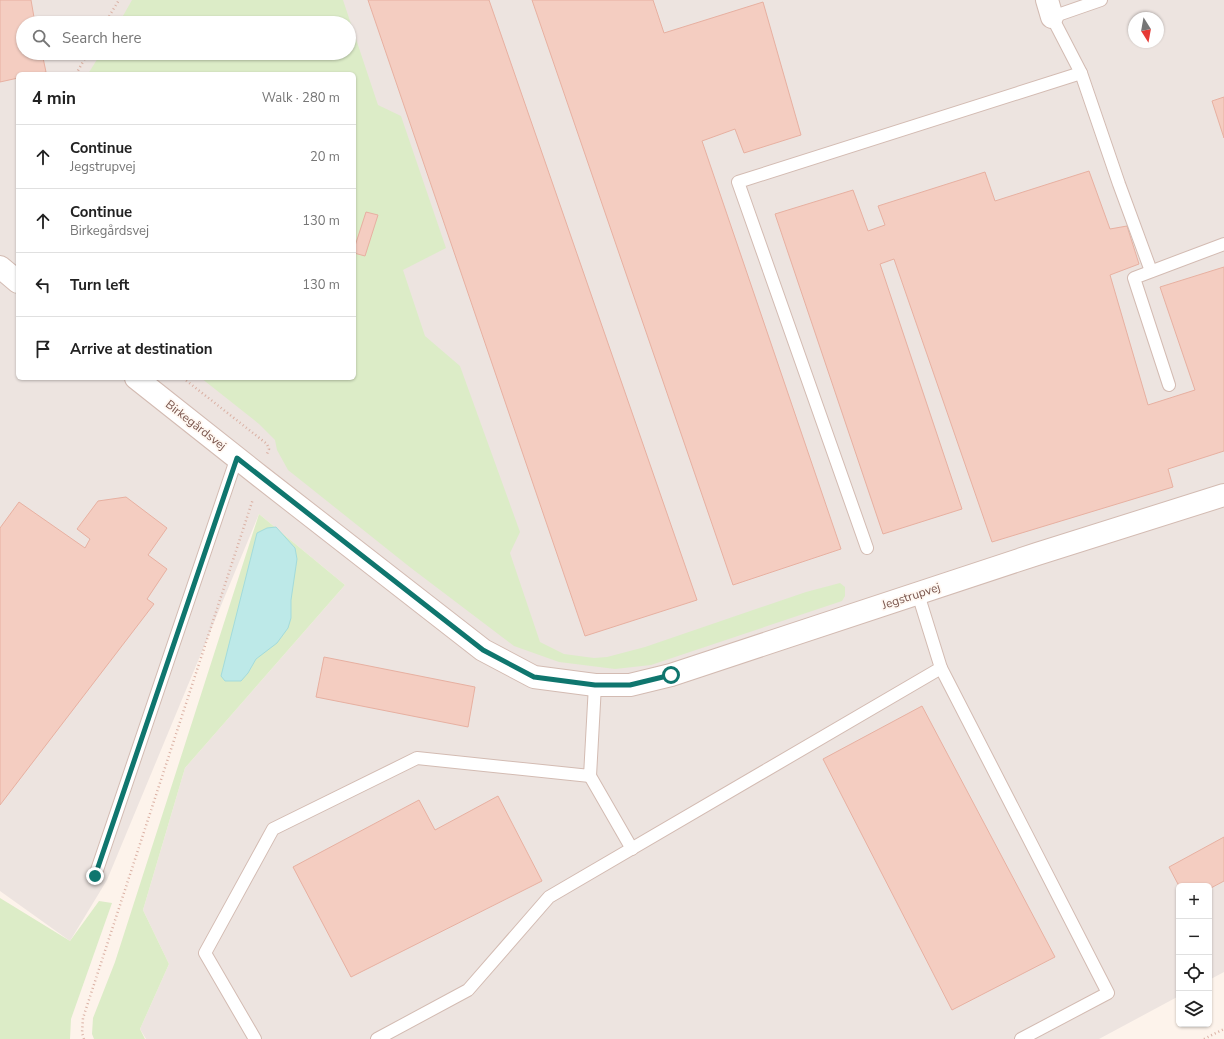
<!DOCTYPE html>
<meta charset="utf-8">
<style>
:root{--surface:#fff;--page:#f6f6f6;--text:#222;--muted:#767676;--line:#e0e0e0}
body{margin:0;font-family:"Nunito Sans",sans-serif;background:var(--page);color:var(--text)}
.controls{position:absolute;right:12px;bottom:12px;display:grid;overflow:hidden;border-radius:6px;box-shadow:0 1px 3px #0004}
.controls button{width:36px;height:36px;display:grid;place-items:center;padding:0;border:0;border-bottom:1px solid var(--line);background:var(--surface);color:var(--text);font:20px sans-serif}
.compass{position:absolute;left:1128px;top:12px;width:36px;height:36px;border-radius:50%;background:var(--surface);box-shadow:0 1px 3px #0004;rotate:169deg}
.stop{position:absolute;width:12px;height:12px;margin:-9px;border:3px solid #0f766e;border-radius:50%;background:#fff}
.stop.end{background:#0f766e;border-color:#fff;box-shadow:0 1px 4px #0008}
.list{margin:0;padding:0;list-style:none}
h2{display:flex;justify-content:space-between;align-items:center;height:52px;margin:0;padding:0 16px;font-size:17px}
h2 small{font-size:13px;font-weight:400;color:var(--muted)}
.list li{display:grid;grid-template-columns:26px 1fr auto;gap:12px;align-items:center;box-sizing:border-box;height:64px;padding:0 16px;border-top:1px solid var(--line)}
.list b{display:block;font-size:15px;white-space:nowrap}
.list p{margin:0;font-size:13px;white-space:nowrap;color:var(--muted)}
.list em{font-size:13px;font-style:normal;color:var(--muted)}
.icon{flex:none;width:22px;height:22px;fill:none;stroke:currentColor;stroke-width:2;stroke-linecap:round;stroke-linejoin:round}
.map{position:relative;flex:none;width:1224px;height:1039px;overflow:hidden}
.search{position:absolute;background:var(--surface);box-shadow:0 1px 3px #0004;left:16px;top:16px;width:340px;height:44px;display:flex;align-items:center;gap:10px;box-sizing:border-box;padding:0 14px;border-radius:22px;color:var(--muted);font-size:15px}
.panel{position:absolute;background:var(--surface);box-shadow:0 1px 3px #0004;left:16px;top:72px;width:340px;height:308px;border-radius:6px}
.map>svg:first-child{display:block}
.industrial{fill:#ede4e0;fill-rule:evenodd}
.green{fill:#dcecc7}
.water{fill:#bde9e8;stroke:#a3dbdb}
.building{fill:#f4cdc1;stroke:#e7b0a1}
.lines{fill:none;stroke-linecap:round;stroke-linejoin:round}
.service-casing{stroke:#d3bbb2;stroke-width:14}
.minor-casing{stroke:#d3bbb2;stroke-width:24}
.path{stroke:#dab0a3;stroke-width:2.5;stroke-dasharray:1 3;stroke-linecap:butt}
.service{stroke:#fff;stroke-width:12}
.minor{stroke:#fff;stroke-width:22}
.route{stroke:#0f766e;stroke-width:5}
.labels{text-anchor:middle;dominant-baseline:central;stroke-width:3.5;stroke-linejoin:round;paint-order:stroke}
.street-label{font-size:12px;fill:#7a554c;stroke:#fff8f2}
</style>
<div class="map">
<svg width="1224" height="1039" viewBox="0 0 1224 1039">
<rect width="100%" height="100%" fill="#fdf3eb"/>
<path class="industrial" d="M0 0H1224V972L1209 980V886H1179V996L1099 1039H146L140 1029 169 964 143 910 185 768 345 585 259 514 107 880 70 941 0 891ZM1134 18H1158V42H1134ZM23 23H349V53H23ZM18 74H354V378H18Z"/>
<g class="green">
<polygon points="132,0 343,0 378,105 401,116 446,248 403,270 425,336 460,366 520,532 510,553 540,642 564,654 594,658 607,657 645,647 806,592 840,583 845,587 845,596 842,601 651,665 615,669 559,662 514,646 411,568 288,470 277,450 275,440 259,424 201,378 354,378 354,74 88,74 101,53 349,53 349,23 119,23"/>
<polygon points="259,514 345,585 185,768 143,910 169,964 140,1029 145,1039 94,1039 92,1034 93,1018 115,962"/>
<polygon points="0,898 70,941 99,901 112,903 71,1019 70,1039 0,1039"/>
</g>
<polygon class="water" points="276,527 295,548 297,559 291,600 291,618 288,628 277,643 256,659 248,673 241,681 225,681 221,676 257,533 267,528"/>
<g class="building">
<polygon points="0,0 31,0 35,23 23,23 23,53 42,53 46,72 38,74 18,74 18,78 0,82"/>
<polygon points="368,0 489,0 697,600 585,636"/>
<polygon points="532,0 653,0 664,33 763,2 801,135 744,153 735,129 702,141 841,549 733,585"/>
<polygon points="1224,97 1224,138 1212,101"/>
<polygon points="1089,171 1110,229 1127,226 1139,264 1110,275 1148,405 1195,390 1160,287 1224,267 1224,451 1168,469 1173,487 992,542 894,259 880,264 962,509 883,534 775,214 853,190 868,231 885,225 878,206 985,172 995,201"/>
<polygon points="366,212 378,215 365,256 354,253 354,249"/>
<polygon points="126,497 167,528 148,555 167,569 147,599 154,604 0,805 0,528 19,502 85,548 90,539 77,529 98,501"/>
<polygon points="324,657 475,687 468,727 316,697"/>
<polygon points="922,706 1055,957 952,1010 823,759"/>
<polygon points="498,796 542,881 351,977 293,867 419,800 435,830"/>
<polygon points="1224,837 1224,881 1209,889 1209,886 1179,886 1169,867"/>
</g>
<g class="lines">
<g class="service-casing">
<g id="service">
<polyline points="1101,0 1052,17 1081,73 1119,184 1151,271"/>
<polyline points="1169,385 1134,278 1224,244"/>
<polyline points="867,548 738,182 1081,73"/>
<polyline points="941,668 1108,993 1021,1039"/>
<polyline points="590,776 632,849"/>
<polyline points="95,876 237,457"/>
<polyline points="255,1039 205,953 273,829 417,758 590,776 595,685"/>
<polyline points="377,1039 468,990 549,897 941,668 918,594"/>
</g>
</g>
<g class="minor-casing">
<g id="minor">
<polyline points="1047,0 1052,17"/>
<polyline points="0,267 18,282"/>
<polyline points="136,378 261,477 483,650 534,677 595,685 630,685 671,675 1037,554 1224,495"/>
</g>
</g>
<g class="path">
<polyline points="105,23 119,0"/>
<polyline points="76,74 88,53"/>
<polyline points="183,378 267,444 269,449 267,454"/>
<polyline points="84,1039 82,1033 83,1018 253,499"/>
<polyline points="1204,1039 1224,1029"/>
</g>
<use href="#service" class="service"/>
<use href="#minor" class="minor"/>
</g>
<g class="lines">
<polyline class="route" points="95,876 237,458 483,650 534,677 595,685 630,685 671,675"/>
</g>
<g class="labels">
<g class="street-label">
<text transform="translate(196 425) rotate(38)">Birkegårdsvej</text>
<text transform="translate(911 596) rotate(-18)">Jegstrupvej</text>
</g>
</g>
</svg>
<div class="controls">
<button>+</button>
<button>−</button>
<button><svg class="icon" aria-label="locate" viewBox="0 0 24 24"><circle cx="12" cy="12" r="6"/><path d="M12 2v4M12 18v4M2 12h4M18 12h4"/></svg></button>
<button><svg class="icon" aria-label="layers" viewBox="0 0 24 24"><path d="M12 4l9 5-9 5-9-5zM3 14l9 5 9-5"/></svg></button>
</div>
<svg class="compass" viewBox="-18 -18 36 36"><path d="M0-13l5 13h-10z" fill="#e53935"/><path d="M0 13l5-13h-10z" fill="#767676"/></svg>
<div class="stop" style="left:671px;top:675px"></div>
<div class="stop end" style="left:95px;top:876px"></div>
<div class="search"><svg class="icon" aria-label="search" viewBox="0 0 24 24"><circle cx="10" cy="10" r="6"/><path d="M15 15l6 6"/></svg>Search here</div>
<section class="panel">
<h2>4 min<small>Walk · 280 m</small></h2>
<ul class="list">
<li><svg class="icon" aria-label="ahead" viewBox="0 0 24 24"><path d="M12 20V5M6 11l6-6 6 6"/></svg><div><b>Continue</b><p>Jegstrupvej</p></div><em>20 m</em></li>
<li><svg class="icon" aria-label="ahead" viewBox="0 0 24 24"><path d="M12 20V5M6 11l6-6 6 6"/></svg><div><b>Continue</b><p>Birkegårdsvej</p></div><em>130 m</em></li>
<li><svg class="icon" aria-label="left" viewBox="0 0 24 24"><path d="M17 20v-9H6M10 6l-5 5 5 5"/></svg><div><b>Turn left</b></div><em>130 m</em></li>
<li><svg class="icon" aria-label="arrive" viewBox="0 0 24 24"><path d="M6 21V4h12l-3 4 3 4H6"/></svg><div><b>Arrive at destination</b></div></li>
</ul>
</section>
</div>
